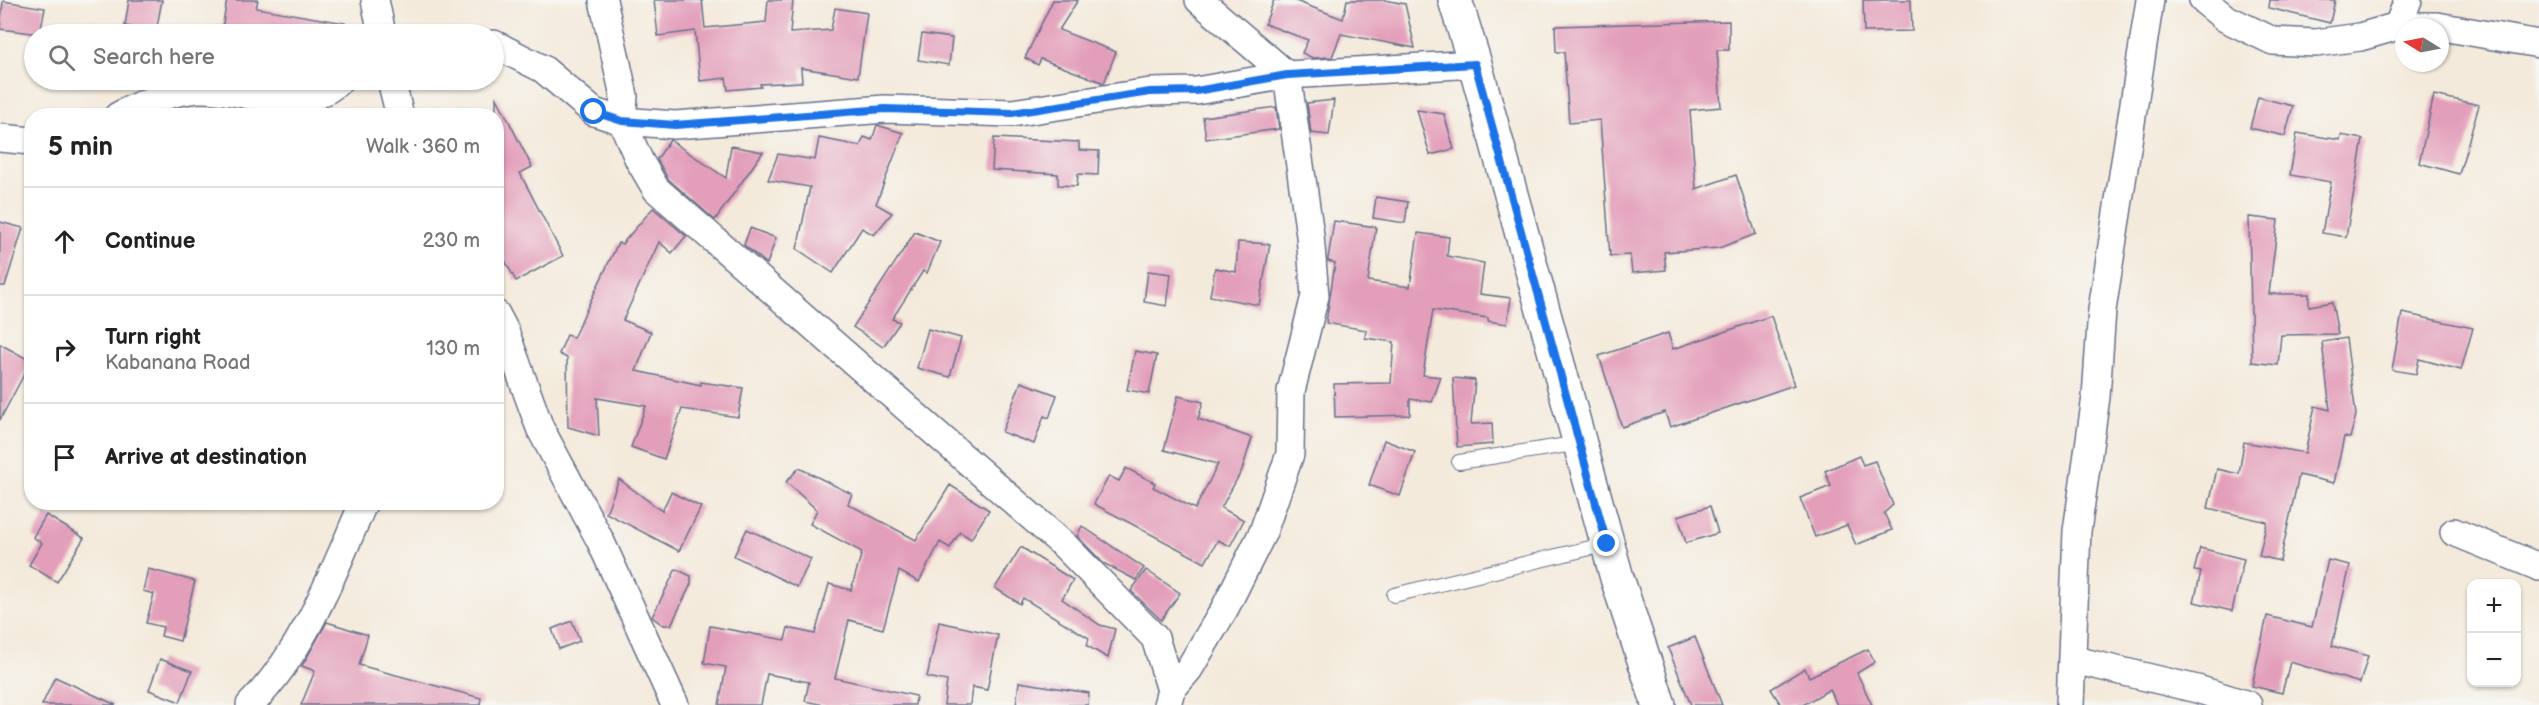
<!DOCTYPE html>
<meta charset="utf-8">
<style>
:root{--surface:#fff;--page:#f6f6f6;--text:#222;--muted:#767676;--line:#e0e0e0}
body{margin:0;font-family:"Balsamiq Sans",sans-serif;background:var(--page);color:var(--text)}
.controls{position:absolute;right:18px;bottom:18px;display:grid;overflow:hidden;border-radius:12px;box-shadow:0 2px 4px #0004}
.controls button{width:54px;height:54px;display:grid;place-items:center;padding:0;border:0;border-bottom:2px solid var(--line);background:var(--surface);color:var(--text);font:30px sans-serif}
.compass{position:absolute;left:2395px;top:18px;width:54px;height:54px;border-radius:50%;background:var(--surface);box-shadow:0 2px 4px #0004;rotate:280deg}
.stop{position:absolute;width:18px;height:18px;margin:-14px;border:4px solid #1a73e8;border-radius:50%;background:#fff}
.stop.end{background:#1a73e8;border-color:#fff;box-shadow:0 2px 6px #0008}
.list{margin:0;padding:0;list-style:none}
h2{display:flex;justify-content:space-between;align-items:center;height:78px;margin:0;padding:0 24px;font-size:26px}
h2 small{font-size:20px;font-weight:400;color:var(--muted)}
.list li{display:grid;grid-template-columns:39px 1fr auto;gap:18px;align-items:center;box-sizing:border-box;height:108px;padding:0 24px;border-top:2px solid var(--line)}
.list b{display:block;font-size:22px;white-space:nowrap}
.list p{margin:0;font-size:20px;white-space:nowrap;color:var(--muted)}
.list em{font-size:20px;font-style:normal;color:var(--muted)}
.icon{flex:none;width:33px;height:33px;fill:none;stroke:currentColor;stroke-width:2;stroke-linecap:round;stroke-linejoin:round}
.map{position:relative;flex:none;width:2539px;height:705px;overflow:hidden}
.search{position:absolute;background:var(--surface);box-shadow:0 2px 4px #0004;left:24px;top:24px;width:480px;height:66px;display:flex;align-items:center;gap:15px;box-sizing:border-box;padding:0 21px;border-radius:33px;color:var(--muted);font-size:22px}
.panel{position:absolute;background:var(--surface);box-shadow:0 2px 4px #0004;left:24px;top:108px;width:480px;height:402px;border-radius:24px}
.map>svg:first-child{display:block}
.building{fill:#e39eba}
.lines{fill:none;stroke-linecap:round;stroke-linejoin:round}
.lane-casing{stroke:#67708a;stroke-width:16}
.street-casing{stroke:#67708a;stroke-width:30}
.secondary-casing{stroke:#67708a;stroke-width:36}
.lane{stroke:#fff;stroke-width:14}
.street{stroke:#fff;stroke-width:27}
.secondary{stroke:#fff;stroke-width:33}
.route{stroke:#1a73e8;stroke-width:8}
</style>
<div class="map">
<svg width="2539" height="705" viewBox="0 0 2539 705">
<rect width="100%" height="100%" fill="#f6f6f2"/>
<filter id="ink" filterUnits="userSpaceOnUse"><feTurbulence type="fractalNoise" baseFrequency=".0167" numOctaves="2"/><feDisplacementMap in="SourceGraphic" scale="12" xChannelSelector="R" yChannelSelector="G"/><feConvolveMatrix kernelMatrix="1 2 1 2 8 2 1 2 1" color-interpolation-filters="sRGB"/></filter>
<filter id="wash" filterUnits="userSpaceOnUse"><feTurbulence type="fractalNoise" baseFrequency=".008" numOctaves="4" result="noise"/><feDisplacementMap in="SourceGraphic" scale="24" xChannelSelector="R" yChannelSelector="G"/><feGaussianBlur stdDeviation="1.35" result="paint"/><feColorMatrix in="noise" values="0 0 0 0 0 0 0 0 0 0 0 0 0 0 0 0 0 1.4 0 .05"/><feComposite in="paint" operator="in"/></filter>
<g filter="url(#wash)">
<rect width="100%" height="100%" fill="#f4eadb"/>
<g id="blocks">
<g class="building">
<polygon points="129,0 162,0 156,32 125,26"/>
<polygon points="227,0 258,0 256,8 345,23 344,34 221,34"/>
<polygon points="654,0 702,0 705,28 766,22 768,0 793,0 790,33 831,30 835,8 867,13 858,77 801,68 802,82 760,84 761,87 728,90 726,78 700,81 695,31 658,36"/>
<polygon points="1053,0 1078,0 1059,30 1116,52 1104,83 1041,59 1038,65 1025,58"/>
<polygon points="1274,0 1293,0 1343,19 1347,0 1385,0 1405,4 1415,48 1341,34 1332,57 1313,58 1302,53 1308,40 1265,24"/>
<polygon points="1863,0 1911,0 1912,31 1864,32"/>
<polygon points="2270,0 2335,0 2330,23 2269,8"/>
<polygon points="3,1 45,8 40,34 0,29"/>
<polygon points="1729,21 1729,50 1717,50 1721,107 1690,110 1696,189 1736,175 1756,234 1719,248 1664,252 1666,270 1632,273 1630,255 1610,256 1600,120 1569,123 1564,52 1556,52 1555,26"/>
<polygon points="922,34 952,38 949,65 918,60"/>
<polygon points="2434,95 2479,105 2459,174 2419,163"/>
<polygon points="496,96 532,167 520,173 563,256 516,281 496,244"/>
<polygon points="2258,97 2293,106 2285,136 2250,128"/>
<polygon points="1334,100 1329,135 1311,133 1307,103"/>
<polygon points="1276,107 1279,129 1206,139 1203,117"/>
<polygon points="1417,110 1444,114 1454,149 1430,155"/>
<polygon points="877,125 903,133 876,204 892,213 874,235 862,228 833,273 797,249 810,187 768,180 778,154 815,160 819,138 860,146 864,137 872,140"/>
<polygon points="2297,133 2340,140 2341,135 2363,139 2346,237 2322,233 2331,182 2290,175"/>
<polygon points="994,138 1079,142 1079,150 1099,151 1098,175 1078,174 1077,186 1058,185 1058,174 992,170"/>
<polygon points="670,140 726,178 731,146 763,152 715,220 668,179 657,159"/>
<polygon points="1376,197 1408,202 1405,223 1373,218"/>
<polygon points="653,208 686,236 672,253 659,242 623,320 651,332 636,371 701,385 701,382 743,388 738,417 682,409 664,459 631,447 646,406 597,398 599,436 568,427 567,358 559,354 567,335 573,338 618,243 622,244"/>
<polygon points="2249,217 2278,220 2269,294 2309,294 2309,306 2332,302 2338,334 2281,335 2278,365 2252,362"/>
<polygon points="1334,221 1376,227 1368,281 1410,287 1418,233 1449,237 1447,256 1484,263 1480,294 1511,298 1507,324 1488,321 1488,318 1433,310 1423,375 1441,377 1432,402 1410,399 1410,415 1335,417 1334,384 1391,383 1394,342 1365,338 1366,330 1326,323 1335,263 1328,261 1328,259"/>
<polygon points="0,222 23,228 5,286 0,286"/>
<polygon points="750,228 776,238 767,264 744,245"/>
<polygon points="915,232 940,242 927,273 923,271 892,319 900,322 883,347 853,327"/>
<polygon points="1238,242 1270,244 1259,305 1210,296 1215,268 1236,272"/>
<polygon points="1148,271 1171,274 1167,306 1144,302"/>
<polygon points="2402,313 2473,328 2461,370 2419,359 2416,374 2392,370"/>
<polygon points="1771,316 1794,385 1670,427 1665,412 1622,427 1599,356 1668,333 1673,349"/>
<polygon points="928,329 961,338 950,377 917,368"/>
<polygon points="2346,338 2356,415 2350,438 2344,437 2334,483 2299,475 2280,561 2259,556 2267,522 2208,508 2217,469 2239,474 2244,442 2305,453 2315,406 2330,410 2322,342"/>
<polygon points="0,344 31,361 0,420"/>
<polygon points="1135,351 1157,355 1149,394 1127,390"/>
<polygon points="1453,378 1475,380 1471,424 1492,423 1493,444 1457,447"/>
<polygon points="1021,382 1057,395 1049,418 1044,416 1034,444 1002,432"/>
<polygon points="1178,396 1203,402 1198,419 1252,438 1242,470 1221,508 1244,520 1230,546 1218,540 1205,563 1094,504 1109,476 1119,481 1126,468 1155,483 1153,487 1195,509 1218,464 1164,450"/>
<polygon points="1384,440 1415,452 1400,496 1369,485"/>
<polygon points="1859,456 1863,465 1875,461 1893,505 1884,513 1892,530 1856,545 1847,525 1815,537 1800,498 1831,486 1825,471"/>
<polygon points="799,468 852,494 848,504 916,540 950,485 989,510 971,539 960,532 950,548 940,542 919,582 899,571 883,629 849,620 835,678 916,696 915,705 824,705 805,701 809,682 767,674 761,705 719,705 726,667 704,663 710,626 785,640 788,628 815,634 829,584 851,590 862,552 810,524 817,510 786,482"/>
<polygon points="619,479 662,511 671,492 701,507 679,551 606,513"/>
<polygon points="1710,506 1718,533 1686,543 1678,516"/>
<polygon points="46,515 84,538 57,582 29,565 42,543 33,537"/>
<polygon points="1082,526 1144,568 1136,580 1103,563 1077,536"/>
<polygon points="747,529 811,559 797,587 734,556"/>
<polygon points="1021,547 1073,580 1062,599 1100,625 1115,629 1108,658 1087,646 1089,638 1023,598 1020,604 995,588"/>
<polygon points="2200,548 2244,559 2232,611 2194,602 2201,572 2194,571"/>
<polygon points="2328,560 2350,565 2332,646 2368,656 2360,683 2290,662 2282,693 2252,686 2267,616 2312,627"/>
<polygon points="148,569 195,581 180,641 161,636 163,627 146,623 154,594 143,591"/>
<polygon points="676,569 691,576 691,584 671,625 663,625 652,617"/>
<polygon points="1146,570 1180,593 1161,620 1131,591"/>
<polygon points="572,621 580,641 559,649 552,629"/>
<polygon points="327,622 368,635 359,665 481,698 480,705 301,705 315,671 302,666"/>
<polygon points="939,622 998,635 987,690 972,687 970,705 944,705 947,681 927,677"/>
<polygon points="1695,637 1722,705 1691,705 1668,648"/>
<polygon points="1868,649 1875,662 1857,673 1872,705 1837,705 1830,689 1803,705 1781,705 1771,689 1805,668 1809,677"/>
<polygon points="160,659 192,671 180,702 149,690"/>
<polygon points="55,677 116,705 42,705"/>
<polygon points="1019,682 1089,693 1088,705 1016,705"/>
</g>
</g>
</g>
<g filter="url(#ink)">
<use href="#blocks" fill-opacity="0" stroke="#67708a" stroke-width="1.5"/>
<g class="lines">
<g class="lane-casing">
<g id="lane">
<polyline points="1459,462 1580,443"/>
<polyline points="1394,595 1607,544"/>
</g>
</g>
<g class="street-casing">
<g id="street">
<polyline points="375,0 382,34"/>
<polyline points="603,0 624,96 622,121 639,160 656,189 1065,546 1155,638 1171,690"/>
<polyline points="1199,0 1287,75 1475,64"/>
<polyline points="2203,0 2225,18 2273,41 2316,43 2360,37 2398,26 2437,26 2539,44"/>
<polyline points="2398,26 2408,0"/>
<polyline points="494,44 543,69 594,112 622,121 675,125 885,109 1012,113 1150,92 1196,91 1287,75 1310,235 1315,296 1291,391 1290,454 1263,532 1225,608 1189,669 1171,690 1167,705"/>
<polyline points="391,80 400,116"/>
<path d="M118 116C142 103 170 91 198 89 250 87 295 121 340 80"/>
<polyline points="0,138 32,141"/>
<polyline points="496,314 505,331 540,428 600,540 675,705"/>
<polyline points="2454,532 2539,567"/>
<polyline points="2074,660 2197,689 2248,705"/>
<path d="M250 705C306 649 332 574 364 502"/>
<polyline points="2070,705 2077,531 2096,397 2102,310 2150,0"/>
</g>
</g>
<g class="secondary-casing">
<polyline id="secondary" points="1455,0 1475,64 1617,578 1659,705"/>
</g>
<use href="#lane" class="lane"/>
<use href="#street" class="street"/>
<use href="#secondary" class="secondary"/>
</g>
</g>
<g class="lines" filter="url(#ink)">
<polyline class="route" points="594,112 622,121 675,125 885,109 1012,113 1150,92 1196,91 1287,75 1475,64 1607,544"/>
</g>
</svg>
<div class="controls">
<button>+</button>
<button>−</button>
</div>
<svg class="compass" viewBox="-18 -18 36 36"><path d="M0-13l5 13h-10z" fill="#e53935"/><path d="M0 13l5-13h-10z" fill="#767676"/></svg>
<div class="stop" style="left:594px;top:112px"></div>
<div class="stop end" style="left:1607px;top:544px"></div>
<div class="search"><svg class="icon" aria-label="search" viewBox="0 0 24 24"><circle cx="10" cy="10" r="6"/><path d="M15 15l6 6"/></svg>Search here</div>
<section class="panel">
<h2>5 min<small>Walk · 360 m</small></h2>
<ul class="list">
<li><svg class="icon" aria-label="ahead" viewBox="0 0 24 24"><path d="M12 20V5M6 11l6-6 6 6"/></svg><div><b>Continue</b></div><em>230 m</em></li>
<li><svg class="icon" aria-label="right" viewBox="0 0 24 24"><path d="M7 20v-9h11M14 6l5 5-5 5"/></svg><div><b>Turn right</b><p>Kabanana Road</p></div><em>130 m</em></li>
<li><svg class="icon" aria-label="arrive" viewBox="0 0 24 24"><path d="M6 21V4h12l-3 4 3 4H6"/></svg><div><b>Arrive at destination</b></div></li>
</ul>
</section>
</div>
